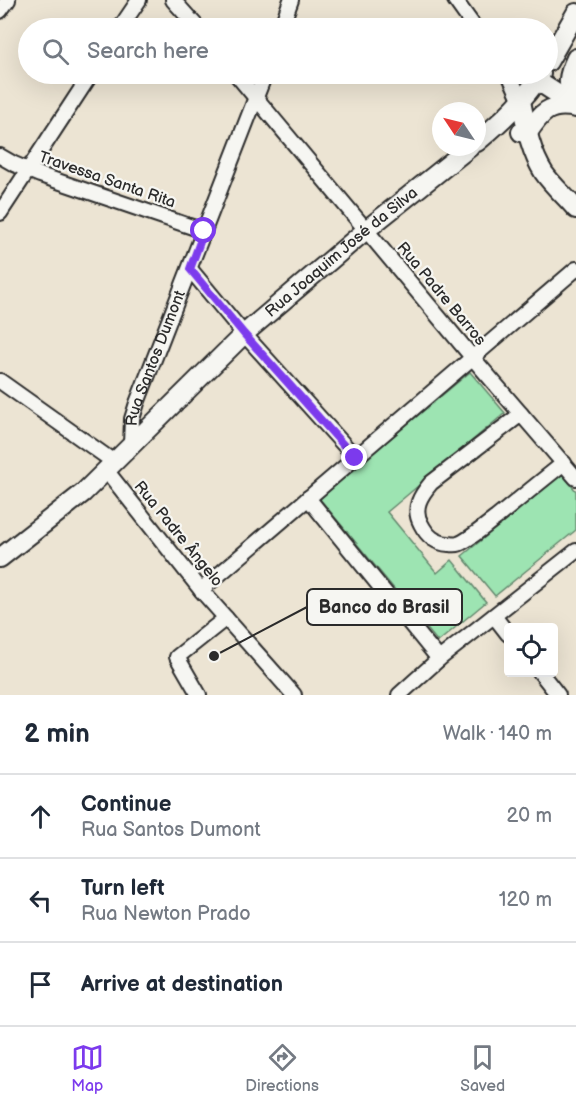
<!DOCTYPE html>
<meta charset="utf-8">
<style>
:root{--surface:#fff;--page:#f6f6f7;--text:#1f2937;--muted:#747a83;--line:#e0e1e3;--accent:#7c3aed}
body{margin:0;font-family:"Balsamiq Sans",sans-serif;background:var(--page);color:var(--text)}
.controls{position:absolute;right:18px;bottom:18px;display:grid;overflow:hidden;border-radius:6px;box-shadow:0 6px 24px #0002}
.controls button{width:54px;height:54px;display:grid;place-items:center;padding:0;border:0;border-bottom:2px solid var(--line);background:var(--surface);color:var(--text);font:30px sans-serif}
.compass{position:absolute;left:432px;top:102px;width:54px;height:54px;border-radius:50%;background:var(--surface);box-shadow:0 6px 24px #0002;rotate:305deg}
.stop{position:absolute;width:18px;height:18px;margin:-14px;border:4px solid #7c3aed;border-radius:50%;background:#fff}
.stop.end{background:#7c3aed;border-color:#fff;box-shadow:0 2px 6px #0008}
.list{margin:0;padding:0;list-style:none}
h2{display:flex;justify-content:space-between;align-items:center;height:78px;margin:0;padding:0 24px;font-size:26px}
h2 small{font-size:20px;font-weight:400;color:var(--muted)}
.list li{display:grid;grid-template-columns:39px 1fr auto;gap:18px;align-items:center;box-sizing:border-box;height:84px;padding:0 24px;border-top:2px solid var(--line)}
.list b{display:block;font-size:22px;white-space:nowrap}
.list p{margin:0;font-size:20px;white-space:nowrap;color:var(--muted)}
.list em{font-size:20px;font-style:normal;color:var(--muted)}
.icon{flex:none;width:33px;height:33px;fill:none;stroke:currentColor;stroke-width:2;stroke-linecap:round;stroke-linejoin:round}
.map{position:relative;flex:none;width:576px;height:695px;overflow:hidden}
.search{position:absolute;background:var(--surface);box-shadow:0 6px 24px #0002;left:18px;right:18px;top:18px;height:66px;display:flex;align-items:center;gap:15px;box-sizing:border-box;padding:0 21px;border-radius:33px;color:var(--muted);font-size:22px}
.sheet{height:330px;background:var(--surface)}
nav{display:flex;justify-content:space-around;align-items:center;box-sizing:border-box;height:84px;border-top:2px solid var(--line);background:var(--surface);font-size:16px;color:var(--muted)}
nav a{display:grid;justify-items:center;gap:3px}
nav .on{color:var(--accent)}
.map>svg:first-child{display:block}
.green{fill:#9de4b2;stroke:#64886e;stroke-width:1.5}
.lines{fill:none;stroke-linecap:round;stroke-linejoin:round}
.minor-casing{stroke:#2b2b2b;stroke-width:18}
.major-casing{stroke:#2b2b2b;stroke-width:22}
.minor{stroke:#f6f6f2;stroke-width:14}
.major{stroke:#f6f6f2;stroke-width:18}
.route{stroke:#7c3aed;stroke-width:8}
.labels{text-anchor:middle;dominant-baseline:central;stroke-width:4.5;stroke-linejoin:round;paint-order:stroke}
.street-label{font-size:16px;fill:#2b2b2b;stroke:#f6f6f2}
.leader{fill:none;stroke:#2b2b2b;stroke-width:2}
.callout-dot{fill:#2b2b2b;stroke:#f6f6f2;stroke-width:2}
.callout{fill:#f6f6f2;stroke:#2b2b2b;stroke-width:2}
.callout-label{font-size:18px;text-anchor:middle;font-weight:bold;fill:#2b2b2b}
</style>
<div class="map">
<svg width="576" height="695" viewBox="0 0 576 695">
<rect width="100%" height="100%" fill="#ece4d3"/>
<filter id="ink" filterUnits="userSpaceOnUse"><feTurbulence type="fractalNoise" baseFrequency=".0167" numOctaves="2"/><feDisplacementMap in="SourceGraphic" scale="12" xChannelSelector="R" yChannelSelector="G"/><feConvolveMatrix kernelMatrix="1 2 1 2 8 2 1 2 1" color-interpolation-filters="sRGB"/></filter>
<g filter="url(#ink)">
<g class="green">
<polygon points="470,372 505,413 387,512 437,573 452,560 486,602 438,642 319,498"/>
<polygon points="562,474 576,491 576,530 495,596 462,556"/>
</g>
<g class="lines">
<g class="minor-casing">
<g id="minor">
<polyline points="173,0 198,28"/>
<polyline points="455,0 475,28"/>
<polyline points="0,11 8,0"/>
<polyline points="120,28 139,0"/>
<polyline points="281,28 291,0"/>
<polyline points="236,74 472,357 576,478"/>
<polyline points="509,74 521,101"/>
<polyline points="0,156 14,164 40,175 204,231"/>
<polyline points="0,213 91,74"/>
<polyline points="190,269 244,334 355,457"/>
<polyline points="0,381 114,462"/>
<path d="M521 414 431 483C421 495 412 508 421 524 427 536 435 543 449 544 451 544 456 545 458 544 468 541 487 524 496 518 518 500 541 481 564 463"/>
<path id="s1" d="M131 444 132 419 137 403 265 74"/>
<polyline points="106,470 201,590 294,695"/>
<polyline points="308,498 439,659"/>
<polyline points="201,590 576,269"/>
<polyline points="494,616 508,634"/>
<polyline points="540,672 558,695"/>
<polyline points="199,695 177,657 226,618"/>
<polyline points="399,695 439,659 576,551"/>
</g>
</g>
<g class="major-casing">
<g id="major">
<path d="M576 58C568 75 565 85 576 102"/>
<polyline points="548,62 576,13"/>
<polyline points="536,80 576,106"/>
<path d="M521 101C526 126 530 151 544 173 553 186 566 197 576 209"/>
<path d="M521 132 527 134C541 113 549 102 576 108"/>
<path d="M477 142C501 122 525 100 541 74"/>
<path id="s2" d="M0 558 83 493 244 334 366 230 470 147"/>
</g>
</g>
<use href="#minor" class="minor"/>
<use href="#major" class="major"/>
</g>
</g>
<g class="lines" filter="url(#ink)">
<polyline class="route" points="204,231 190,269 244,334 355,458"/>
</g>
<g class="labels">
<g class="street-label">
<text transform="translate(107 180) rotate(19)">Travessa Santa Rita</text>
<text stroke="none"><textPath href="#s2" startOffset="459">Rua Joaquim José da Silva</textPath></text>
<text transform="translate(441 294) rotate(50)">Rua Padre Barros</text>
<text stroke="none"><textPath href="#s1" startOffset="90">Rua Santos Dumont</textPath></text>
<text transform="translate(178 534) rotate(51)">Rua Padre Ângelo</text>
</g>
</g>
<path class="leader" d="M214 656L307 607"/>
<circle class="callout-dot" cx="214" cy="656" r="6"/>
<rect class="callout" x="307" y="589" width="155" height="36" rx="6"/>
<g class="callout-label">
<text x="384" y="613">Banco do Brasil</text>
</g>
</svg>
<div class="controls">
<button><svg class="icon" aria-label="locate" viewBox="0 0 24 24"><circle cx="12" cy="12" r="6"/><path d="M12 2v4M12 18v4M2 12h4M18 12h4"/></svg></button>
</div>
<svg class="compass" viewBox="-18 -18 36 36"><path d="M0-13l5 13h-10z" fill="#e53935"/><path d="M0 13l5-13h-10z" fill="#747a83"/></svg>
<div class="stop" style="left:204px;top:231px"></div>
<div class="stop end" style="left:355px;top:458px"></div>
<div class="search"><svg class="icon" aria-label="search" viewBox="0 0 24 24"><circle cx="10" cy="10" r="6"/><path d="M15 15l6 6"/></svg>Search here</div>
</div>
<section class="sheet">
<h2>2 min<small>Walk · 140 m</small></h2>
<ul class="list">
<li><svg class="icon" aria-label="ahead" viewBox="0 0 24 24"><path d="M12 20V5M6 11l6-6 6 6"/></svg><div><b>Continue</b><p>Rua Santos Dumont</p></div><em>20 m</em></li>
<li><svg class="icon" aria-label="left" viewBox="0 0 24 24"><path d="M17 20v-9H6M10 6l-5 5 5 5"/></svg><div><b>Turn left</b><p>Rua Newton Prado</p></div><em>120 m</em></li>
<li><svg class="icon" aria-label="arrive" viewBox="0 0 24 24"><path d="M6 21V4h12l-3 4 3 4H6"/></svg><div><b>Arrive at destination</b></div></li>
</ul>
</section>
<nav>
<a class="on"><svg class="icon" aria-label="map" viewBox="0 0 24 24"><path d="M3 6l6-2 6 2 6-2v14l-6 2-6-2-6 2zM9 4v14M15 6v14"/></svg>Map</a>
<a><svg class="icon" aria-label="directions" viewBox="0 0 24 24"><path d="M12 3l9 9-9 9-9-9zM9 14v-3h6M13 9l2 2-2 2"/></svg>Directions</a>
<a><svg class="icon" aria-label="saved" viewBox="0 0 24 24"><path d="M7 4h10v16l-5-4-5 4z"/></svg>Saved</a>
</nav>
